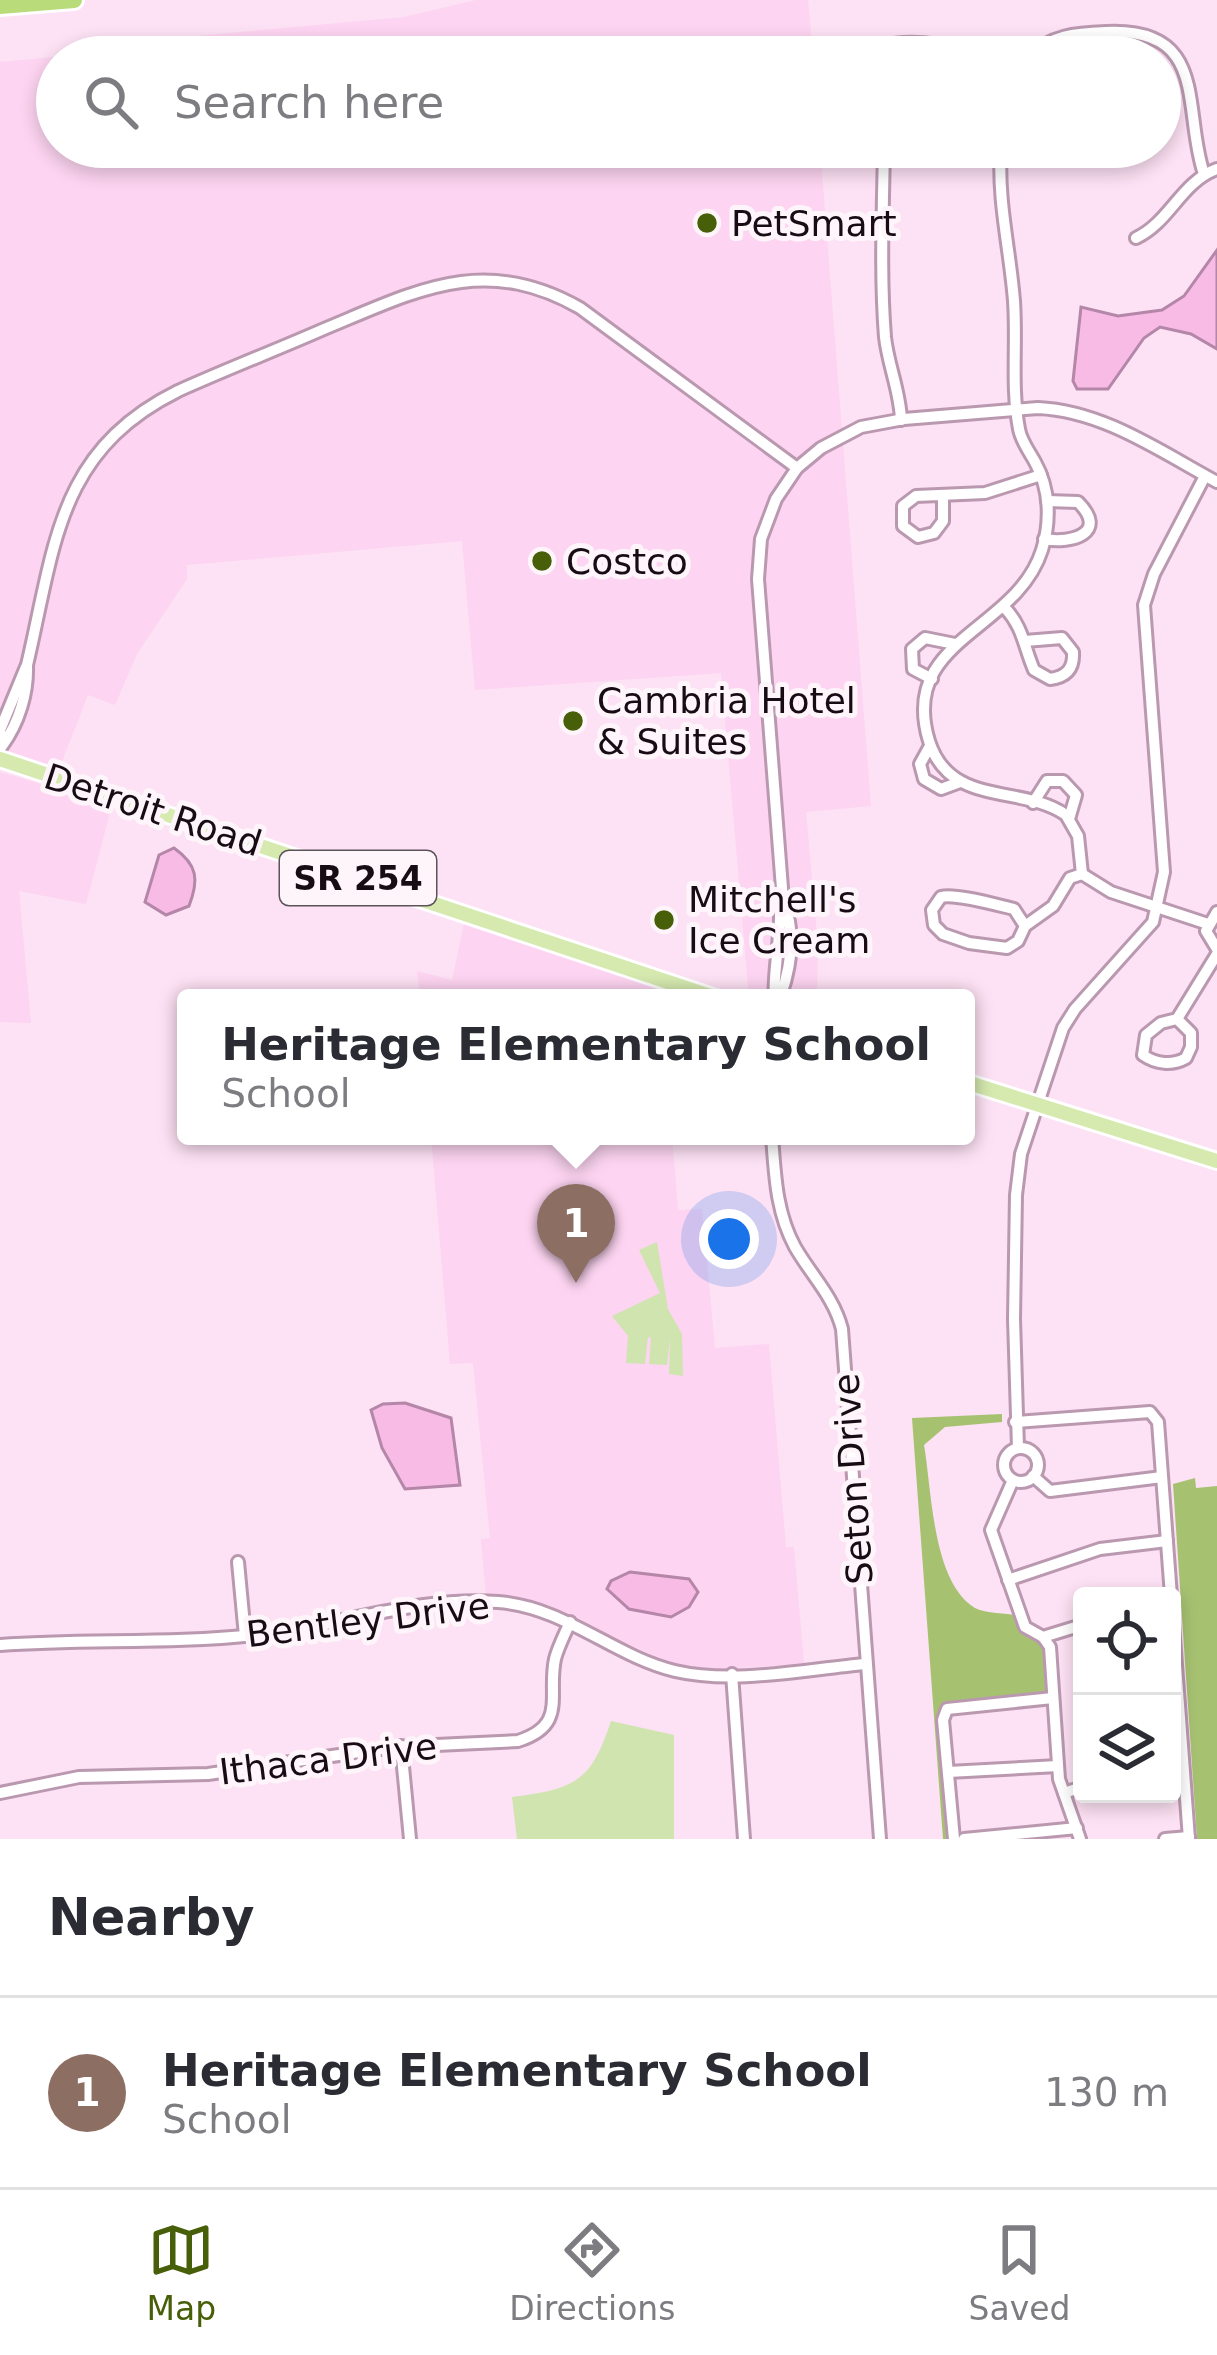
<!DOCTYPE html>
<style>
:root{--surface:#fff;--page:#f2f2f3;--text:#2b2b33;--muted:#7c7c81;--line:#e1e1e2;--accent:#485f09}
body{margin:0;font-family:"DejaVu Sans",sans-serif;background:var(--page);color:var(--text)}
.controls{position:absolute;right:36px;bottom:36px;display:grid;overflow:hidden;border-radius:12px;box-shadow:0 6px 18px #0003}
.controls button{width:108px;height:108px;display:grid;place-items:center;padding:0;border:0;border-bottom:3px solid var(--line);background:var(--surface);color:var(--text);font:60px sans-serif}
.you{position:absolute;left:729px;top:1239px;width:42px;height:42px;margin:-30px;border:9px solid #fff;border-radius:50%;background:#1a73e8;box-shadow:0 0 0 18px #1a73e833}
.badge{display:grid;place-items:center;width:78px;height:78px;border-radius:50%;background:var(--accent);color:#fff;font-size:39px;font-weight:700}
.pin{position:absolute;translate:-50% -99px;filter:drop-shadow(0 3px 6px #0008)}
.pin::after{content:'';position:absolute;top:63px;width:42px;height:36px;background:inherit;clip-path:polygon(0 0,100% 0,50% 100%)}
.popup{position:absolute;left:177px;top:989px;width:798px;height:156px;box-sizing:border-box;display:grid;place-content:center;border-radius:12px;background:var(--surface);filter:drop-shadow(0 3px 9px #0005);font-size:39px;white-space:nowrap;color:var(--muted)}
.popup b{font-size:45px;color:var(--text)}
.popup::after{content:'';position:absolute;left:50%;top:100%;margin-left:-24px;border:24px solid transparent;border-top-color:var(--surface)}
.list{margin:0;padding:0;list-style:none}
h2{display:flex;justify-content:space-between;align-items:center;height:156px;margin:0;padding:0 48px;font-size:51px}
h2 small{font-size:39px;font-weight:400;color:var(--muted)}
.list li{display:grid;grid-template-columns:78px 1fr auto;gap:36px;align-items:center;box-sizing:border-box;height:192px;padding:0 48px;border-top:3px solid var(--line)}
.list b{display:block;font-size:45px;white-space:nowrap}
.list p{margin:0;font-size:39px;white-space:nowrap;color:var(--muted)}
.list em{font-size:39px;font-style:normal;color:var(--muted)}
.icon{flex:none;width:66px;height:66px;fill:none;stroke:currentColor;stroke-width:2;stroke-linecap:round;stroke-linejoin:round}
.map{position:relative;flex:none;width:1217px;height:1839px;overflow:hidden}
.search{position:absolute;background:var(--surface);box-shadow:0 6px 18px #0003;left:36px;right:36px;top:36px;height:132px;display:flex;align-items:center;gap:30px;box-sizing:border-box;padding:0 42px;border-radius:66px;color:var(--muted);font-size:45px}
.sheet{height:348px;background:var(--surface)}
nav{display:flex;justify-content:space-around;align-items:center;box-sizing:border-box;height:168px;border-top:3px solid var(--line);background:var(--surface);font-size:33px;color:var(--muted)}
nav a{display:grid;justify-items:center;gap:6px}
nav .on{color:var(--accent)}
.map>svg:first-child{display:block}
.built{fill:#fdd4f1}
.green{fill:#d0e4b0}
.forest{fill:#a6c271}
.water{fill:#f7bbe6;stroke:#b486a7;stroke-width:3}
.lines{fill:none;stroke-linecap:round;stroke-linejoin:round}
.minor-casing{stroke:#ba99b0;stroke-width:16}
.major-casing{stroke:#fff;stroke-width:20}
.highway-casing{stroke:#fff;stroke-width:22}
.minor{stroke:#fff;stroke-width:10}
.major{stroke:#d6e9af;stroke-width:14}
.highway{stroke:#badb7a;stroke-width:16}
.poi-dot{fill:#485f09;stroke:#fdf5fa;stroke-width:4.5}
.labels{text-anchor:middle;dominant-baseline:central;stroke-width:10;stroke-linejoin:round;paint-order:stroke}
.shield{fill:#fdf5fa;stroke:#5c5259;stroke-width:3}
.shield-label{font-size:33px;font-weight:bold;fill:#170c14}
.poi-label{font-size:36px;fill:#170c14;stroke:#fdf5fa;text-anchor:start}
.street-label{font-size:36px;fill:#170c14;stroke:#fdf5fa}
</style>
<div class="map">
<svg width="1217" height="1839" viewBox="0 0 1217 1839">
<rect width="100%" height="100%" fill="#fde1f4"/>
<g class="built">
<polygon points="476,0 808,0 813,57 57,57 57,147 820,147 871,806 806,812 818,946 817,998 749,998 721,673 475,690 462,541 187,565 187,579 137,654 115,705 88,695 59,769 0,750 0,62 140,49 185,37 404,17"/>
<polygon points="0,772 112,805 86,904 19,891 31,1023 0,1022"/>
<polygon points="465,919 660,986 661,998 420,998 417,971 452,980"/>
<polygon points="431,1136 672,1136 678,1210 702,1209 715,1348 769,1344 786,1547 794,1547 804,1664 712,1670 675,1665 543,1606 486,1597 481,1539 490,1538 473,1363 450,1364"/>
</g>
<g class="green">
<polygon points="657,1242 668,1309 682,1334 683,1376 669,1374 670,1338 667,1365 649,1364 651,1338 648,1337 645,1364 626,1363 628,1336 612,1316 660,1293 639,1250"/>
<path d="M611 1721 674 1735V1839H517L512 1797C575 1789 591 1782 611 1721Z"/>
</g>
<g class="forest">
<path d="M1002 1414V1422L945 1427 924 1445C932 1490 932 1582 975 1608 985 1613 1003 1613 1014 1615L1022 1628 1043 1644 1050 1696 945 1707 951 1839H943L912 1418Z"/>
<polygon points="1195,1478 1196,1488 1217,1486 1217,1839 1197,1839 1173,1484"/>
</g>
<g class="water">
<polygon points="1217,250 1217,349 1191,334 1160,327 1144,338 1108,389 1077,389 1073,381 1081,307 1118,316 1162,310 1184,296"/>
<path d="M174 848C198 865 199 880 189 906L166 915 145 902 159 855Z"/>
<polygon points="405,1403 451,1418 460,1485 405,1489 382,1448 371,1410 383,1404"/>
<polygon points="630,1572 689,1579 698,1592 689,1607 671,1617 629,1609 607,1589 611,1581"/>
</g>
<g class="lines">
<g class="minor-casing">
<g id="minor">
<path d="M866 57C888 32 958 45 987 57"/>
<path d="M1028 57C1051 35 1076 33 1106 32 1210 27 1182 110 1204 174"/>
<path d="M884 147C883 211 880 273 885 337 888 365 900 391 901 420"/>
<path d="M1001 147C997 200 1010 249 1014 301 1017 344 1011 387 1019 429 1021 441 1029 451 1035 462 1050 489 1051 521 1042 550 1016 632 898 639 929 741 950 808 1022 784 1066 815L1078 836 1082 874"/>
<path d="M1136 238C1170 222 1181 182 1217 169"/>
<polyline points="943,497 943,521 934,533 918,537 903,526 903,506 916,496 985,493 1041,475"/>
<path d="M1044 539C1072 544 1109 533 1078 502L1047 501"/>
<path d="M1005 608C1023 627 1024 647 1034 670L1050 679C1066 677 1074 669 1073 652L1062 638 1025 641"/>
<polyline points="932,679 913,669 912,649 925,638 955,644"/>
<polyline points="2,745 0,730 26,667"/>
<path d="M2 746C19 723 28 693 27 665 55 546 57 451 178 391 227 369 276 350 324 329 416 291 484 253 580 308L797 468"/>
<polyline points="930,746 920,764 924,779 941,789 960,782"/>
<polyline points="1033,803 1047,781 1063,781 1076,795 1069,819"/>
<polyline points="1082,874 1111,892 1208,924"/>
<path d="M784 908 780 912C781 934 772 984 775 998L781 995C792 963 795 930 783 901L758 579 761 539 776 499 797 468 821 448 861 427 904 419 1038 408C1104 411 1161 452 1217 482"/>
<polyline points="1217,912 1206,931 1217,949"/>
<path d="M1025 926 1014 909C997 905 955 893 941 897L932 910 934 925 943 934 969 943 1007 948 1018 941 1025 926 1053 906 1070 878 1082 874"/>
<path d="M1177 1019 1191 1033V1047L1186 1058C1172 1066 1156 1064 1143 1055L1146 1035 1161 1023 1177 1019 1217 954"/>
<path d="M772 1136C775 1175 776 1212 795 1247 811 1275 834 1297 842 1329L880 1839"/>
<polyline points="1015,1422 1150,1412 1158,1422 1171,1596"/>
<polyline points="1018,1448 1014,1319 1016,1195 1021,1154 1063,1028 1075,1009 1153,922 1164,872 1144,605 1154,574 1205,476"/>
<circle cx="1021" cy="1465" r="17"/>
<polyline points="1033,1476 1050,1491 1162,1477"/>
<polyline points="1013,1480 991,1530 1025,1627 1043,1637 1082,1625"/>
<polyline points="238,1562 245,1636"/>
<polyline points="1008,1580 1100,1549 1167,1541"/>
<polyline points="1172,1611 1189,1839"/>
<polyline points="1043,1637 1050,1647 1059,1779 1080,1839"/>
<path d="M0 1645C85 1639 171 1644 255 1635 336 1627 415 1596 498 1602 565 1607 613 1656 675 1671 735 1685 806 1669 866 1664"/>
<polyline points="732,1674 744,1839"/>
<polyline points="401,1746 410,1839"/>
<polyline points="948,1772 1058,1766"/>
<path d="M0 1793 79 1777 208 1774 394 1747 518 1741C568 1725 547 1696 555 1659 558 1647 565 1634 570 1622"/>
<polyline points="1064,1793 1082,1787"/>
<polyline points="954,1839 943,1720 947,1709 1053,1698"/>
<polyline points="964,1839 1077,1828"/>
<polyline points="1165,1839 1189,1837"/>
</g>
</g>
<g class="major-casing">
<g id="major">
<polyline points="0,759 716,998"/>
<polyline points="966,1082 1217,1161"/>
</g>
</g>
<g class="highway-casing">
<polyline id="highway" points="0,6 74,0"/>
</g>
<use href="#minor" class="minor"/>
<use href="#major" class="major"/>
<use href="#highway" class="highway"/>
</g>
<g class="poi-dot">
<circle cx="707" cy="223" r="12"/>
<circle cx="542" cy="561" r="12"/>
<circle cx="573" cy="721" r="12"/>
<circle cx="664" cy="920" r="12"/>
</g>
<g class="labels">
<rect class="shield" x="280" y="851" width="156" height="54" rx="9"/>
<g class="shield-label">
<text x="358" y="878">SR 254</text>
</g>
<g class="poi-label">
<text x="731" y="223">PetSmart</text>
<text x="566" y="561">Costco</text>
<text x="597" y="700">Cambria Hotel<tspan x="597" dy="41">&amp; Suites</tspan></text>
<text x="688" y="899">Mitchell's<tspan x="688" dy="41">Ice Cream</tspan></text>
</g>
<g class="street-label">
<text transform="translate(153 810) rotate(18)">Detroit Road</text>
<text transform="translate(853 1479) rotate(-94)">Seton Drive</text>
<text transform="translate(368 1620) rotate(-7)">Bentley Drive</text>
<text transform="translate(328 1759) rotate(-7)">Ithaca Drive</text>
</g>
</g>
</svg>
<div class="controls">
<button><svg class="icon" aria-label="locate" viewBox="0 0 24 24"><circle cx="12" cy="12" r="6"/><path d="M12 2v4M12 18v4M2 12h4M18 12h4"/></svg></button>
<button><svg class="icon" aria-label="layers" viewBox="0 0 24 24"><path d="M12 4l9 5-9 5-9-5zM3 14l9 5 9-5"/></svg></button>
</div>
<div class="you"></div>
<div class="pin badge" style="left:576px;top:1283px;background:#8d6e63">1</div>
<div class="popup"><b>Heritage Elementary School</b>School</div>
<div class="search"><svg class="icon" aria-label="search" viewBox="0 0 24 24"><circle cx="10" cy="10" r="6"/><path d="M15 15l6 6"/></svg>Search here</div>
</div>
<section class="sheet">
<h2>Nearby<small></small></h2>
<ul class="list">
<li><span class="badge" style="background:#8d6e63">1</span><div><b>Heritage Elementary School</b><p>School</p></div><em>130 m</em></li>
</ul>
</section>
<nav>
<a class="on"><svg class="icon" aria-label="map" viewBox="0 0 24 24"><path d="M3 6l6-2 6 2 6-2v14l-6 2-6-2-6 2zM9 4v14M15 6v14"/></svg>Map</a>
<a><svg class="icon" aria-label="directions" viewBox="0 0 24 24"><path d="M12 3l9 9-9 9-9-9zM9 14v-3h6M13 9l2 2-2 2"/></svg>Directions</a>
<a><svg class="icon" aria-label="saved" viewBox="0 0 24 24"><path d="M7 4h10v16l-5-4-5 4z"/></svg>Saved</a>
</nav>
